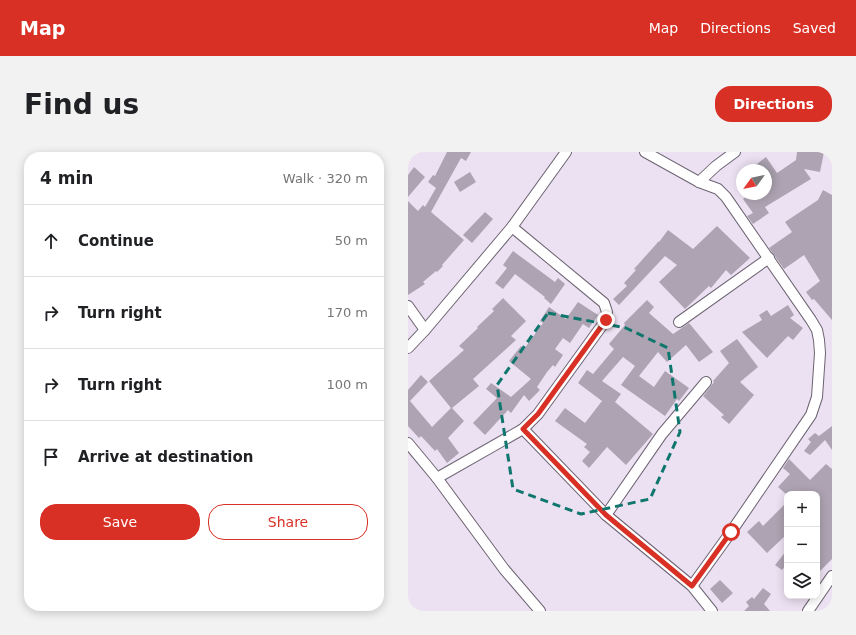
<!DOCTYPE html>
<meta charset="utf-8">
<style>
:root{--surface:#fff;--page:#f2f2f2;--text:#202124;--muted:#757577;--line:#e0e0e0;--accent:#d93025}
body{margin:0;font-family:"DejaVu Sans",sans-serif;background:var(--page);color:var(--text)}
.controls{position:absolute;right:12px;bottom:12px;display:grid;overflow:hidden;border-radius:8px;box-shadow:0 2px 10px #0003}
.controls button{width:36px;height:36px;display:grid;place-items:center;padding:0;border:0;border-bottom:1px solid var(--line);background:var(--surface);color:var(--text);font:20px sans-serif}
.compass{position:absolute;left:328px;top:12px;width:36px;height:36px;border-radius:50%;background:var(--surface);box-shadow:0 2px 10px #0003;rotate:237deg}
.stop{position:absolute;width:12px;height:12px;margin:-9px;border:3px solid #d93025;border-radius:50%;background:#fff}
.stop.end{background:#d93025;border-color:#fff;box-shadow:0 1px 4px #0008}
.list{margin:0;padding:0;list-style:none}
h2{display:flex;justify-content:space-between;align-items:center;height:52px;margin:0;padding:0 16px;font-size:17px}
h2 small{font-size:13px;font-weight:400;color:var(--muted)}
.list li{display:grid;grid-template-columns:26px 1fr auto;gap:12px;align-items:center;box-sizing:border-box;height:72px;padding:0 16px;border-top:1px solid var(--line)}
.list b{display:block;font-size:15px;white-space:nowrap}
.list em{font-size:13px;font-style:normal;color:var(--muted)}
.actions{display:flex;gap:8px;padding:12px 16px}
.actions a{flex:1;padding:9px 0;border:1px solid var(--accent);border-radius:16px;text-align:center;font-size:14px;color:var(--accent)}
.actions .main{background:var(--accent);color:#fff}
.icon{flex:none;width:22px;height:22px;fill:none;stroke:currentColor;stroke-width:2;stroke-linecap:round;stroke-linejoin:round}
.map{position:relative;flex:none;width:424px;height:459px;overflow:hidden;border-radius:16px}
header{display:flex;align-items:center;gap:24px;box-sizing:border-box;height:56px;padding:0 20px;background:var(--accent);color:#fff}
header strong{font-size:19px}
nav{display:flex;gap:22px;margin-inline-start:auto;font-size:14px}
.intro{display:flex;align-items:center;justify-content:space-between;box-sizing:border-box;height:96px;padding:0 24px}
h1{margin:0;font-size:28px}
.button{padding:10px 18px;border-radius:16px;background:var(--accent);color:#fff;font-size:14px;font-weight:700}
main{display:flex;gap:24px;padding:0 24px}
aside{flex:1;background:var(--surface);border-radius:16px;box-shadow:0 2px 10px #0003}
.map>svg:first-child{display:block}
.building{fill:#ada3b2}
.lines{fill:none;stroke-linecap:round;stroke-linejoin:round}
.minor-casing{stroke:#6d6472;stroke-width:12}
.minor{stroke:#fff;stroke-width:10}
.route{stroke:#d93025;stroke-width:5}
.marked{fill:none;stroke:#0f766e;stroke-width:3;stroke-dasharray:8 5;stroke-linejoin:round}
</style>
<header>
<strong>Map</strong>
<nav><a>Map</a><a>Directions</a><a>Saved</a></nav>
</header>
<div class="intro"><h1>Find us</h1><a class="button">Directions</a></div>
<main>
<aside>
<h2>4 min<small>Walk · 320 m</small></h2>
<ul class="list">
<li><svg class="icon" aria-label="ahead" viewBox="0 0 24 24"><path d="M12 20V5M6 11l6-6 6 6"/></svg><div><b>Continue</b></div><em>50 m</em></li>
<li><svg class="icon" aria-label="right" viewBox="0 0 24 24"><path d="M7 20v-9h11M14 6l5 5-5 5"/></svg><div><b>Turn right</b></div><em>170 m</em></li>
<li><svg class="icon" aria-label="right" viewBox="0 0 24 24"><path d="M7 20v-9h11M14 6l5 5-5 5"/></svg><div><b>Turn right</b></div><em>100 m</em></li>
<li><svg class="icon" aria-label="arrive" viewBox="0 0 24 24"><path d="M6 21V4h12l-3 4 3 4H6"/></svg><div><b>Arrive at destination</b></div></li>
</ul>
<div class="actions"><a class="main">Save</a><a>Share</a></div>
</aside>
<div class="map">
<svg width="424" height="459" viewBox="0 0 424 459">
<rect width="100%" height="100%" fill="#ece1f2"/>
<g class="building">
<polygon points="39,0 63,0 58,9 53,6 23,60 56,88 34,113 35,114 29,120 28,119 15,130 17,132 0,143 0,49 10,59 15,53 17,55 28,36 20,30 25,23 27,24"/>
<polygon points="389,0 416,0 412,20 396,17 403,27 357,55 361,61 345,72 339,64 345,61 335,47 342,42 358,42 358,18 341,18 358,5 369,21 388,8"/>
<polygon points="6,15 17,25 0,45 0,23"/>
<polygon points="62,20 68,30 52,40 46,30"/>
<polygon points="415,38 424,43 424,168 406,147 404,148 398,140 412,129 396,103 376,117 361,96 384,80 377,70 410,48"/>
<polygon points="77,60 85,67 64,91 55,83"/>
<polygon points="309,74 342,106 323,123 318,118 303,136 301,134 277,157 251,130 269,113 257,104 211,153 205,147 219,134 216,131 228,118 226,117 251,89 251,90 260,78 285,97"/>
<polygon points="105,99 147,130 150,126 157,132 143,152 136,146 137,145 107,122 95,137 87,131 99,116 95,113"/>
<polygon points="95,146 118,169 103,184 108,188 65,227 71,234 44,256 56,269 40,286 51,301 39,311 29,297 27,299 13,284 11,286 0,274 0,238 13,223 20,230 2,249 24,275 43,256 21,229 56,198 51,194 70,176 69,175 86,159 84,157"/>
<polygon points="239,148 246,155 241,161 265,182 281,171 305,200 291,210 278,193 259,210 250,200 231,224 246,235 257,219 281,236 271,249 269,247 257,264 213,233 227,214 215,205 194,229 213,242 207,250 245,282 218,313 199,295 181,316 174,309 182,300 176,295 179,292 147,269 157,256 177,271 194,249 170,231 179,218 185,222 206,197 201,192 217,173 216,171"/>
<polygon points="170,150 190,163 181,176 175,172 162,191 155,186 147,197 155,203 147,215 145,213 139,220 129,235 132,238 121,249 116,243 103,261 100,258 77,283 65,271 89,246 78,237 83,231 103,245 123,227 101,209 113,194 116,197 135,171 132,169 141,155 158,167"/>
<polygon points="380,153 386,163 382,166 395,176 385,188 380,184 359,206 334,180 354,168 351,163 359,158 363,164"/>
<polygon points="329,187 350,215 332,230 346,243 321,272 313,265 316,263 295,244 303,234 306,230 305,229 321,211 312,199"/>
<polygon points="424,274 424,298 417,288 402,303 396,299 403,290 400,287 407,281 411,284"/>
<polygon points="381,307 402,328 418,312 424,317 424,407 409,422 409,342 378,342 370,335 382,322 375,316"/>
<polygon points="379,350 379,382 359,401 339,380 351,369 355,374"/>
<polygon points="379,398 379,412 374,418 367,413"/>
<polygon points="312,428 325,441 314,451 302,437"/>
<polygon points="355,436 363,442 356,452 362,459 336,459 341,454 338,450 344,445 346,447"/>
</g>
<g class="lines">
<g class="minor-casing">
<g id="minor">
<polyline points="237,0 291,30 310,37 318,45 403,168 409,178 411,188 412,201 409,245 403,263 323,380 284,434"/>
<polyline points="291,30 308,14 327,0"/>
<polyline points="0,154 17,178"/>
<polyline points="271,170 361,106"/>
<polyline points="0,196 17,178 104,75 158,0"/>
<polyline points="115,277 198,363 284,434 304,459"/>
<polyline points="0,291 29,326 96,417 132,459"/>
<polyline points="29,326 115,277 130,262 198,168 199,160 196,151 104,75"/>
<polyline points="198,363 254,282 298,230"/>
<polyline points="400,459 424,424"/>
</g>
</g>
<use href="#minor" class="minor"/>
</g>
<g class="lines">
<polyline class="route" points="198,168 130,262 115,277 198,363 284,434 323,380"/>
</g>
<path class="marked" d="M140 161 218 176 260 196 272 280 242 347 173 362 105 337 89 233Z"/>
</svg>
<div class="controls">
<button>+</button>
<button>−</button>
<button><svg class="icon" aria-label="layers" viewBox="0 0 24 24"><path d="M12 4l9 5-9 5-9-5zM3 14l9 5 9-5"/></svg></button>
</div>
<svg class="compass" viewBox="-18 -18 36 36"><path d="M0-13l5 13h-10z" fill="#e53935"/><path d="M0 13l5-13h-10z" fill="#757577"/></svg>
<div class="stop" style="left:323px;top:380px"></div>
<div class="stop end" style="left:198px;top:168px"></div>
</div>
</main>
